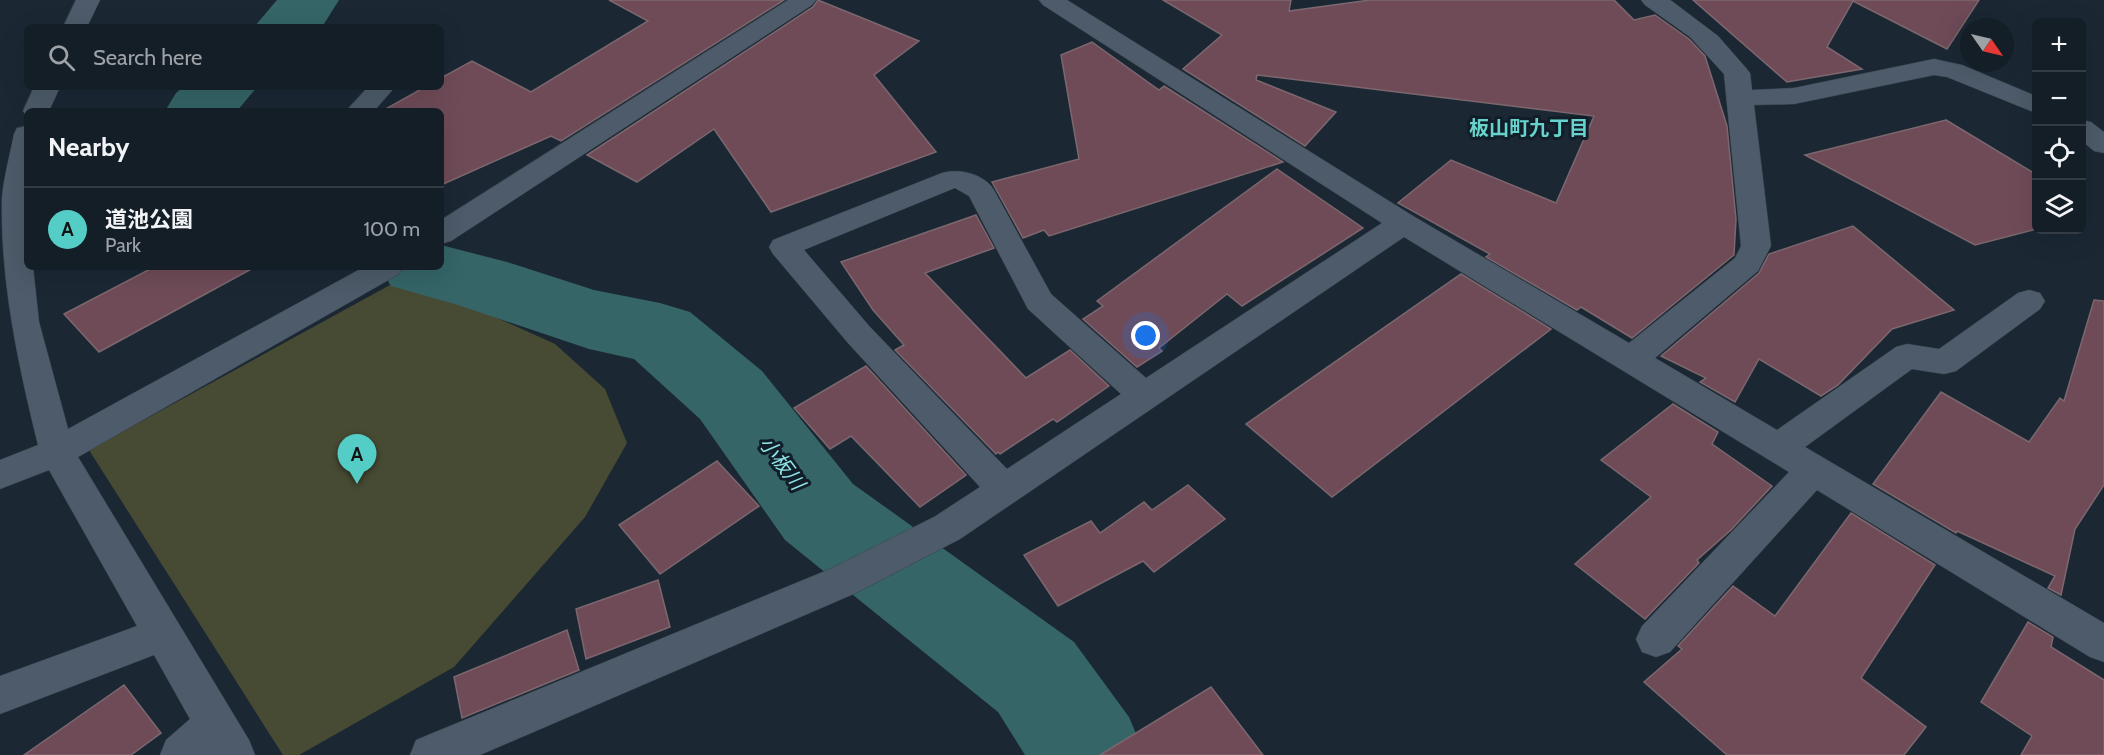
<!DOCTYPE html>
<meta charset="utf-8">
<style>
:root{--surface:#141e27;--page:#212b33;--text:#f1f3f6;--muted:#9da2a7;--line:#333c44;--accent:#54cdc7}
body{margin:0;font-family:Cabin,"Noto Sans JP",sans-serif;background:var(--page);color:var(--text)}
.controls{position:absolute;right:18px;top:18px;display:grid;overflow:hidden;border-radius:9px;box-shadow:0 6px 24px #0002}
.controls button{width:54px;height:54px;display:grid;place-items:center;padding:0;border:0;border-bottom:2px solid var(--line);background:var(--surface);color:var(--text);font:30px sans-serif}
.compass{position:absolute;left:1960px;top:18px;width:54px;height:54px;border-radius:50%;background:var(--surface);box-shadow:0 6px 24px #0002;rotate:124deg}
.you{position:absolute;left:1146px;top:336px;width:21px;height:21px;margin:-15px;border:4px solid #fff;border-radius:50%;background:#1a73e8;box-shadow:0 0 0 9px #1a73e833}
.badge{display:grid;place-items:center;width:39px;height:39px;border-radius:50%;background:var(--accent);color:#111;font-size:20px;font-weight:700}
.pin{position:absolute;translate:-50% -50px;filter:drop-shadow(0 2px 3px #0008)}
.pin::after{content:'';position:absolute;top:32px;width:21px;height:18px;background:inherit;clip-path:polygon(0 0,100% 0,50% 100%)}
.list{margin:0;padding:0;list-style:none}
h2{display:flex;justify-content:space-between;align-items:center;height:78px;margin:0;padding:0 24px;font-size:26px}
h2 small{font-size:20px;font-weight:400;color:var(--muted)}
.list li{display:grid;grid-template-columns:39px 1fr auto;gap:18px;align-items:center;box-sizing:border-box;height:84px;padding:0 24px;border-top:2px solid var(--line)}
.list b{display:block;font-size:22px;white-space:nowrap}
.list p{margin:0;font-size:20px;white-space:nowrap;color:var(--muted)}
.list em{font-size:20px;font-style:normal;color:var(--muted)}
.icon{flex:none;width:33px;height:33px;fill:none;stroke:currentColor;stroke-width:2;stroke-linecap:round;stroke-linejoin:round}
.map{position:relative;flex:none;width:2104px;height:755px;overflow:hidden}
.search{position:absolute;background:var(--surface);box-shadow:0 6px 24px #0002;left:24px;top:24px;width:420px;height:66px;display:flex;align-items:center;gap:15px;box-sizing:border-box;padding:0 21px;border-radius:9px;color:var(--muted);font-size:22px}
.panel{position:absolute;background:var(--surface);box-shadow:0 6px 24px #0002;left:24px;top:108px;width:420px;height:162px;border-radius:9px}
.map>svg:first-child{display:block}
.green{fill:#484b33}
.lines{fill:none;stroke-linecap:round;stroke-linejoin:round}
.river{fill:#356567;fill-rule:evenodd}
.building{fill:#6f4b58;stroke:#7c676e;stroke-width:1.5}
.minor-casing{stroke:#39434e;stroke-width:1}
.minor{fill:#4d5b6a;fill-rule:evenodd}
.labels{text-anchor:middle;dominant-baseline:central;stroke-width:6;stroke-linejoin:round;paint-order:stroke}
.neighbourhood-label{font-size:20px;font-weight:bold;fill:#67d3cc;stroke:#111e2a}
.water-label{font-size:20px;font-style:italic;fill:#8fe4e8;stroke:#111e2a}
</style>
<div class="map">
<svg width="2104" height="755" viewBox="0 0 2104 755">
<rect width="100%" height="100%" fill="#1b2834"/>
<polygon class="green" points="401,279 484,312 555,344 605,389 627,443 585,517 454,667 299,755 283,755 89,450"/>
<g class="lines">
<g class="river">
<polygon points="277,0 339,0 322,27 254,27"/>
<polygon points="183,87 257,87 237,111 165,111 176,93"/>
<polygon points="441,245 507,262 594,290 660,303 690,312 762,371 853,484 1074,642 1129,717 1145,755 1025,755 998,712 785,540 700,419 634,359 589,349 458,305 391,286 379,267 441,267"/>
</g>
</g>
<g class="building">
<polygon points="609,0 784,0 561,141 551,136 441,185 441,111 382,111 425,87 441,87 441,78 472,61 531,92 648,21"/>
<polygon points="818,0 919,41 874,75 936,152 771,212 714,129 637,182 587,155 813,7"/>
<polygon points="1163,0 1291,0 1289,11 1370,0 1614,0 1634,20 1655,15 1689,39 1705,56 1727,126 1736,219 1734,255 1632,338 1581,307 1577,310 1486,257 1490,254 1398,203 1451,160 1556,203 1594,116 1257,75 1256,80 1336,112 1305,146 1183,69 1222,35"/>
<polygon points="1693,0 1979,0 1947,49 1853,1 1827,47 1862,69 1787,82"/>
<polygon points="1092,42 1159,90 1164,86 1283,162 1049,236 1044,230 1023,238 992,182 1079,159 1061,55"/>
<polygon points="1946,120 2037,175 2037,229 1975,245 1805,155"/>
<polygon points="1277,169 1363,228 1242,306 1227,294 1159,348 1162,351 1137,367 1083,319 1103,306 1097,301"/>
<polygon points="976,215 994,248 925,273 1026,378 1070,350 1109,386 1057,422 1053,419 1000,454 998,452 996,454 895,350 904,345 873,310 841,262"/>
<polygon points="1853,226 1954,310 1892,329 1838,385 1821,396 1759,359 1735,402 1700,382 1706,378 1661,356 1759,273 1769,254"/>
<polygon points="154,267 255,267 99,352 64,314"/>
<polygon points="1461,274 1551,329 1332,497 1246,424"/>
<polygon points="2094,300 2104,301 2104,485 2075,529 2061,595 2048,588 2055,576 1957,531 1956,533 1873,484 1941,392 2029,442 2060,398 2064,401"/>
<polygon points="866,366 966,475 920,507 851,436 830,449 794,408"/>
<polygon points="1673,404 1718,432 1712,444 1772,486 1731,530 1697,560 1699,563 1645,619 1575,564 1651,497 1601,460"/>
<polygon points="717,461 759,506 660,574 619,525"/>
<polygon points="1188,485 1225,519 1154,572 1143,561 1058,606 1024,555 1091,521 1100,533 1144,502 1152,510"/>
<polygon points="1851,513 1935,565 1861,678 1926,727 1904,755 1727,755 1644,682 1682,649 1678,646 1733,586 1775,616"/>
<polygon points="658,580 670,627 586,659 576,609"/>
<polygon points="2028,622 2053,637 2051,647 2104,680 2104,755 2021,755 2032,736 1981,702"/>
<polygon points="567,630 579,670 462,718 454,677"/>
<polygon points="124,685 161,733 131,755 24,755"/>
<polygon points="1211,687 1263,755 1100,755"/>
</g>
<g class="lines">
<g class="minor-casing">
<g id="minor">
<polygon points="76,0 100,0 87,27 63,27"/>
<polygon points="788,0 816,0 812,5 451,241 441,244 441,220"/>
<path d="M1039 0H1067L1413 216 1629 343 1735 258 1741 246 1724 74 1690 37 1645 5 1641 0H1670L1673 2 1718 36 1746 68 1750 73 1752 90 1794 88 1934 59 1962 65 2036 96V113L1947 77 1934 75 1794 104 1754 105 1771 246 1758 271 1655 358 1777 430 1896 347 1907 344 1939 349 2018 293 2029 290 2040 293 2045 301 2040 309 1956 371 1944 374 1912 369 1805 447 2104 623V662L2090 657 1817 490 1670 652 1656 657 1642 652 1636 639 1642 626 1789 472 1404 237 960 539 856 593 480 755H410L416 740 830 569 934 517 980 487 848 343 773 254 769 247 773 240 942 173C960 168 984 174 994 190L1051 294 1146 378 1382 223 1043 5ZM955 188 969 196 1028 309 1121 394 1007 469 870 327 804 250Z"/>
<polygon points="34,87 60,87 49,111 27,111 27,117 23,111"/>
<polygon points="368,87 395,87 374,111 346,111"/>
<polygon points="2082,120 2091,122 2104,132 2104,153 2094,151 2082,141"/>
<path d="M27 126V267H33L39 322 68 429 364 267H403L399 274 78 457 249 740 255 755H160L166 740 190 719 154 655 0 714V676L137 626 49 470 0 489V460L38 445C18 364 0 281 2 197 4 176 10 155 14 134L17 128Z"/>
</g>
</g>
<use href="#minor" class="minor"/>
</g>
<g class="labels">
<g class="neighbourhood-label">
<text x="1529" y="128">板山町九丁目</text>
</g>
<g class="water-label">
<text transform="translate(782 463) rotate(53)">小板川</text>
</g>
</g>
</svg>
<div class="controls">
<button>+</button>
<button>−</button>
<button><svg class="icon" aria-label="locate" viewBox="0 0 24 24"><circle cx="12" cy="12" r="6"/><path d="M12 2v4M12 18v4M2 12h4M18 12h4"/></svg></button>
<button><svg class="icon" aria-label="layers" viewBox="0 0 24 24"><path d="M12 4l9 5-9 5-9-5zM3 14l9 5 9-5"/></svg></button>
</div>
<svg class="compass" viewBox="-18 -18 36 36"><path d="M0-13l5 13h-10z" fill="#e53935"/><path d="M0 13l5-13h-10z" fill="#9da2a7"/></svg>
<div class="you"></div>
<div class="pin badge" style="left:357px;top:484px">A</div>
<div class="search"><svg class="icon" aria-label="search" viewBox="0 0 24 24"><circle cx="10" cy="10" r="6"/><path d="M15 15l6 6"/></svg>Search here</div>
<section class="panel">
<h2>Nearby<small></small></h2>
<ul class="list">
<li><span class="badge">A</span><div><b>道池公園</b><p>Park</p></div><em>100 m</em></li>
</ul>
</section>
</div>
